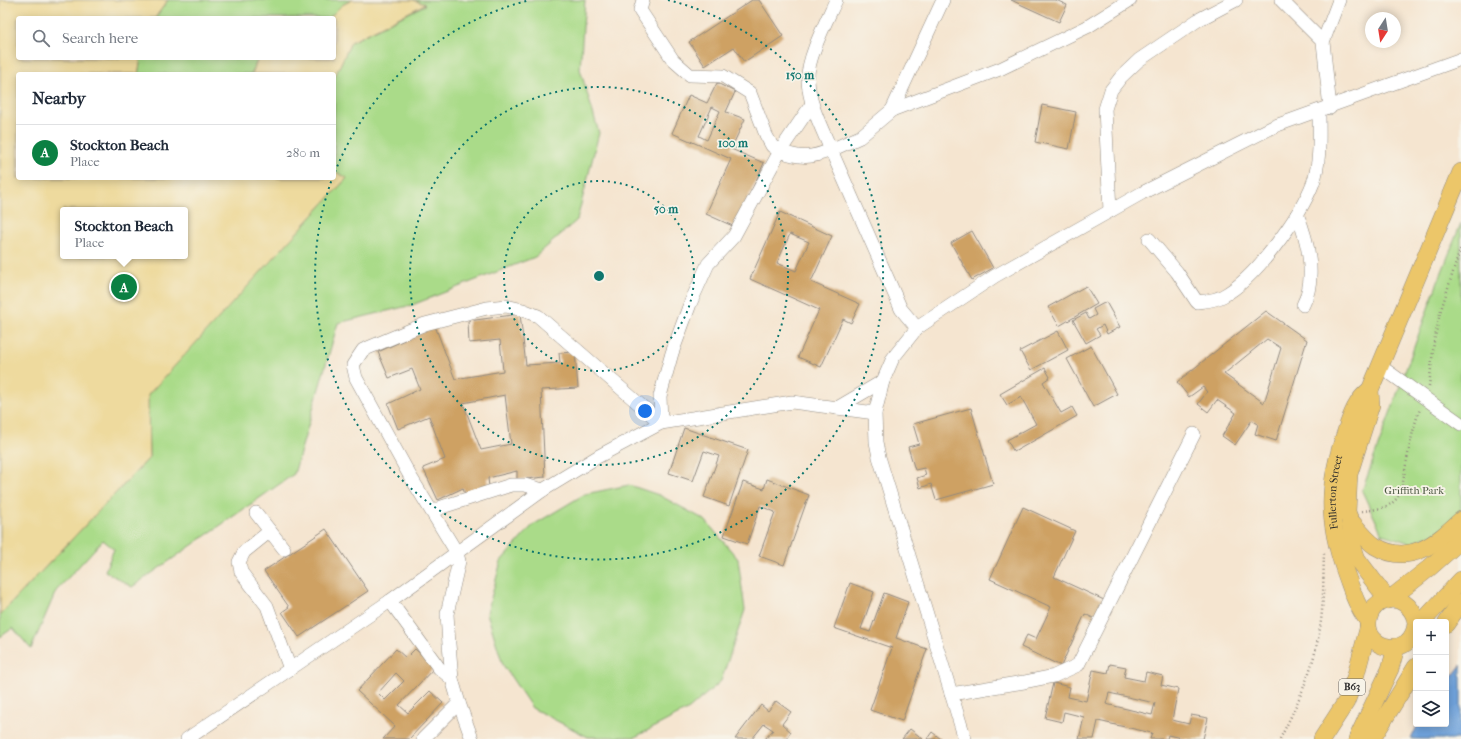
<!DOCTYPE html>
<meta charset="utf-8">
<style>
:root{--surface:#fff;--page:#f6f6f7;--text:#1f2937;--muted:#747a83;--line:#e0e1e3;--accent:#0b8043}
body{margin:0;font-family:"IM FELL French Canon",serif;background:var(--page);color:var(--text)}
.controls{position:absolute;right:12px;bottom:12px;display:grid;overflow:hidden;border-radius:4px;box-shadow:0 2px 10px #0003}
.controls button{width:36px;height:36px;display:grid;place-items:center;padding:0;border:0;border-bottom:1px solid var(--line);background:var(--surface);color:var(--text);font:20px sans-serif}
.compass{position:absolute;left:1365px;top:12px;width:36px;height:36px;border-radius:50%;background:var(--surface);box-shadow:0 2px 10px #0003;rotate:192deg}
.you{position:absolute;left:645px;top:411px;width:14px;height:14px;margin:-10px;border:3px solid #fff;border-radius:50%;background:#1a73e8;box-shadow:0 0 0 6px #1a73e833}
.badge{display:grid;place-items:center;width:26px;height:26px;border-radius:50%;background:var(--accent);color:#fff;font-size:13px;font-weight:700}
.pin{position:absolute;translate:-50% -50%;border:2px solid #fff;box-shadow:0 1px 4px #0006}
.popup{position:absolute;left:60px;top:207px;width:128px;height:52px;box-sizing:border-box;display:grid;place-content:center;border-radius:4px;background:var(--surface);filter:drop-shadow(0 1px 3px #0005);font-size:13px;white-space:nowrap;color:var(--muted)}
.popup b{font-size:15px;color:var(--text)}
.popup::after{content:'';position:absolute;left:50%;top:100%;margin-left:-8px;border:8px solid transparent;border-top-color:var(--surface)}
.list{margin:0;padding:0;list-style:none}
h2{display:flex;justify-content:space-between;align-items:center;height:52px;margin:0;padding:0 16px;font-size:17px}
h2 small{font-size:13px;font-weight:400;color:var(--muted)}
.list li{display:grid;grid-template-columns:26px 1fr auto;gap:12px;align-items:center;box-sizing:border-box;height:56px;padding:0 16px;border-top:1px solid var(--line)}
.list b{display:block;font-size:15px;white-space:nowrap}
.list p{margin:0;font-size:13px;white-space:nowrap;color:var(--muted)}
.list em{font-size:13px;font-style:normal;color:var(--muted)}
.icon{flex:none;width:22px;height:22px;fill:none;stroke:currentColor;stroke-width:2;stroke-linecap:round;stroke-linejoin:round}
.map{position:relative;flex:none;width:1461px;height:739px;overflow:hidden}
.search{position:absolute;background:var(--surface);box-shadow:0 2px 10px #0003;left:16px;top:16px;width:320px;height:44px;display:flex;align-items:center;gap:10px;box-sizing:border-box;padding:0 14px;border-radius:4px;color:var(--muted);font-size:15px}
.panel{position:absolute;background:var(--surface);box-shadow:0 2px 10px #0003;left:16px;top:72px;width:320px;height:108px;border-radius:4px}
.map>svg:first-child{display:block}
.green{fill:#aadb89;stroke:#6a835a}
.sand{fill:#eeda9e;stroke:#8c8264;fill-rule:evenodd}
.water{fill:#70a3dc;stroke:#4e6784}
.building{fill:#cea163;fill-rule:evenodd}
.lines{fill:none;stroke-linecap:round;stroke-linejoin:round}
.minor-casing{stroke:#90887e;stroke-width:14}
.major-casing{stroke:#90887e;stroke-width:18}
.path{stroke:#90887e;stroke-width:2.5;stroke-dasharray:1 3;stroke-linecap:butt}
.minor{stroke:#fff;stroke-width:13}
.major{stroke:#ecc669;stroke-width:17}
.ring{fill:none;stroke:#0f766e;stroke-width:2;stroke-dasharray:2 4}
.labels{text-anchor:middle;dominant-baseline:central;stroke-width:3.5;stroke-linejoin:round;paint-order:stroke}
.shield{fill:#f7f3e8;stroke:#686764;stroke-width:1}
.shield-label{font-size:10px;font-weight:bold;fill:#2b2b2b}
.park-label{font-size:11px;fill:#4b5742;stroke:#f7f3e8}
.street-label{font-size:11px;fill:#2b2b2b;stroke:#f7f3e8}
.centre{fill:#0f766e;stroke:#f7f3e8;stroke-width:2}
.ring-label{font-size:12px;text-anchor:middle;font-weight:bold;fill:#0f766e;stroke:#f7f3e8;stroke-width:3.5;stroke-linejoin:round;paint-order:stroke}
</style>
<div class="map">
<svg width="1461" height="739" viewBox="0 0 1461 739">
<rect width="100%" height="100%" fill="#f7f3e8"/>
<filter id="ink" filterUnits="userSpaceOnUse"><feTurbulence type="fractalNoise" baseFrequency=".025" numOctaves="2"/><feDisplacementMap in="SourceGraphic" scale="8" xChannelSelector="R" yChannelSelector="G"/><feConvolveMatrix kernelMatrix="1 2 1 2 8 2 1 2 1" color-interpolation-filters="sRGB"/></filter>
<filter id="wash" filterUnits="userSpaceOnUse"><feTurbulence type="fractalNoise" baseFrequency=".012" numOctaves="4" result="noise"/><feDisplacementMap in="SourceGraphic" scale="16" xChannelSelector="R" yChannelSelector="G"/><feGaussianBlur stdDeviation="0.9" result="paint"/><feColorMatrix in="noise" values="0 0 0 0 0 0 0 0 0 0 0 0 0 0 0 0 0 1.4 0 .05"/><feComposite in="paint" operator="in"/></filter>
<g filter="url(#wash)">
<rect width="100%" height="100%" fill="#f5e5d0"/>
<g class="green">
<polygon points="168,0 352,0 342,5 329,18 155,18"/>
<polygon points="413,0 585,0 580,69 599,133 577,220 535,257 412,305 338,323 294,474 132,587 105,571 114,549 103,540 56,591 31,649 13,628 0,637 0,615 149,458 147,395 347,178 334,171 334,78 351,42 425,5"/>
<polygon points="141,58 258,58 252,74 138,74"/>
<polygon points="1461,223 1461,510 1440,532 1410,543 1382,534 1362,491 1431,300"/>
<polygon points="629,485 659,495 705,520 738,559 745,610 721,681 689,709 635,737 588,737 532,708 503,665 487,613 501,561 533,525 585,494"/>
</g>
<g class="sand">
<path d="M0 0H168L155 18H18V58H141L138 74H18V178H334V171L347 178 148 395 149 458 0 615ZM63 210H185V256H63Z"/>
<polygon points="352,0 413,0 425,4 351,42 334,78 334,74 252,74 258,58 334,58 334,18 329,18 342,5"/>
</g>
<polygon class="water" points="1461,665 1461,739 1411,739 1418,724 1446,724 1446,685"/>
<g id="blocks">
<g class="building">
<polygon points="752,0 759,0 783,36 744,62 734,47 705,66 689,42"/>
<polygon points="1011,0 1056,0 1067,5 1059,22"/>
<path d="M717 83 735 92 726 112 745 119 731 149 764 163 735 227 706 214 731 159 672 133 689 95 707 103ZM712 107 720 111 707 140 699 136Z"/>
<polygon points="1042,105 1076,112 1069,149 1035,142"/>
<path d="M780 212 832 236 811 282 860 304 851 323 843 319 821 367 798 357 819 310 750 279ZM790 234 809 242 796 271 777 263Z"/>
<polygon points="972,231 993,268 972,280 951,243"/>
<polygon points="1086,286 1097,304 1059,326 1048,307"/>
<polygon points="1106,302 1120,327 1107,334 1103,325 1096,329 1100,335 1086,343 1073,320 1086,313 1089,319 1096,315 1093,309"/>
<path d="M1266 311 1307 340 1276 441 1255 434 1258 424 1252 420 1235 445 1222 436 1236 413 1217 400 1208 412 1198 404 1207 392 1203 387 1189 397 1177 382ZM1267 339 1281 348 1264 403 1224 374Z"/>
<path d="M520 314 526 365 560 363 559 353 575 352 578 388 541 390 545 477 517 480V471L488 478 489 487 465 495 463 488 438 500 423 468 445 459 429 416 398 429 388 404 420 389 412 369 389 378 378 352 435 326 455 379 503 371 500 340 469 343 468 321ZM505 395 511 444 481 450 463 403Z"/>
<polygon points="1058,331 1068,350 1031,370 1020,351"/>
<polygon points="1091,346 1117,394 1093,407 1067,359"/>
<polygon points="1045,368 1050,377 1043,382 1061,413 1072,407 1077,416 1014,452 1007,440 1036,424 1021,397 1007,405 1000,394"/>
<polygon points="971,408 993,484 936,500 931,484 920,488 917,478 926,475 924,468 915,470 908,447 919,444 913,424"/>
<polygon points="684,428 748,450 729,506 704,497 719,456 704,451 693,481 669,473"/>
<polygon points="767,479 809,495 784,565 759,556 775,512 760,506 747,544 724,536 743,482 764,489"/>
<polygon points="1023,507 1075,531 1054,577 1104,600 1095,619 1085,614 1061,666 1021,647 1027,635 1036,639 1051,607 990,579"/>
<polygon points="326,529 368,591 299,637 282,612 289,607 264,571"/>
<polygon points="850,583 874,592 861,629 870,632 884,593 908,602 896,638 927,649 902,721 870,710 892,648 834,628"/>
<path d="M396 649 406 658 415 649 435 667 399 705 408 713 430 691 443 703 409 739H383L395 726 357 691ZM396 673 404 681 385 700 378 693Z"/>
<path d="M1110 664 1126 667 1124 677 1144 681 1146 672 1163 676 1161 685 1178 689 1172 720 1189 724 1191 715 1208 718 1203 739H1185L1168 735 1167 739H1150L1152 733 1098 721 1094 739H1079L1084 717 1064 712 1062 722 1045 718 1053 683 1070 687 1068 697 1086 701 1093 670 1108 673ZM1109 693 1155 703 1152 715 1106 704Z"/>
<polygon points="776,701 791,712 782,724 791,732 786,739 765,739 773,730 764,724 752,739 735,739 761,705 768,711"/>
<polygon points="910,729 923,739 902,739"/>
<polygon points="932,732 941,739 927,739"/>
</g>
</g>
</g>
<g filter="url(#ink)">
<use href="#blocks" fill-opacity="0" stroke="#90887e" stroke-width="1"/>
<g class="lines">
<g class="minor-casing">
<g id="minor">
<polyline points="643,0 640,10 673,60 690,75 723,76 750,93 766,135 772,146 780,151 812,104"/>
<path d="M836 0C827 20 806 60 808 80 809 105 822 128 831 150L860 137 892 110 943 0"/>
<polyline points="1281,0 1323,42 1330,108"/>
<polyline points="1323,42 1339,0"/>
<polyline points="892,110 1000,69 1087,27 1130,0"/>
<polyline points="1110,211 1105,109 1111,90 1121,77 1139,60 1198,20 1236,0"/>
<path d="M1297 214C1308 241 1317 278 1303 305"/>
<path d="M1149 239 1177 272 1197 302C1206 301 1214 301 1223 296 1255 279 1300 217 1313 183 1321 161 1319 134 1319 111"/>
<polyline points="1380,366 1461,424"/>
<polyline points="837,408 883,381"/>
<path d="M661 423 660 396 672 353 690 304 708 264 734 236 780 151C801 159 811 158 831 150L901 309 917 328"/>
<polyline points="433,512 442,507 511,485 525,485 543,490"/>
<polyline points="256,513 284,549"/>
<polyline points="270,531 244,552 239,562 241,572 267,606 290,669"/>
<polyline points="390,601 439,668 452,679"/>
<polyline points="951,694 1024,682 1054,676 1078,665 1194,434"/>
<polyline points="187,739 390,601 543,490 599,456 661,423 792,402 875,413"/>
<polyline points="423,739 459,703"/>
<polyline points="472,739 459,703 452,679 449,644 447,614 459,561 457,553 410,476 356,378 353,365 363,350 425,324 487,308 506,306 523,310 538,316 661,423"/>
<polyline points="965,739 879,457 876,442 875,413 883,381 893,358 917,328 995,276 1142,193 1275,126 1461,59"/>
</g>
</g>
<g class="major-casing">
<g id="major">
<path d="M1350 520C1357 528 1366 540 1375 546 1410 567 1436 543 1461 520"/>
<polyline points="1390,599 1428,569 1461,540"/>
<polyline points="1388,600 1357,559 1352,544 1350,520 1347,512 1349,474 1371,405 1370,390 1461,172"/>
<path id="s1" d="M1368 621C1356 605 1353 593 1346 574 1327 521 1327 485 1346 431 1351 416 1357 399 1370 390"/>
<polyline points="1422,622 1461,580"/>
<path d="M1416 623C1413 661 1360 651 1369 617 1371 610 1376 604 1383 601 1399 595 1413 606 1416 622"/>
<polyline points="1446,624 1461,602"/>
<polyline points="1322,739 1346,702 1355,678 1368,629"/>
<polyline points="1357,739 1390,669 1396,648"/>
<polyline points="1372,739 1416,667"/>
</g>
</g>
<g class="path">
<polyline points="1429,386 1434,342 1440,313 1461,247"/>
<path d="M1362 511C1400 508 1401 497 1406 464 1410 445 1413 427 1420 409"/>
<path d="M1280 739C1296 707 1311 675 1318 639 1324 611 1323 582 1324 553"/>
</g>
<use href="#minor" class="minor"/>
<use href="#major" class="major"/>
</g>
</g>
<g class="ring">
<circle cx="599" cy="276" r="95"/>
<circle cx="599" cy="276" r="189"/>
<path d="M335 172A284 284 0 0 1 530 0M668 0A284 284 0 1 1 332 179"/>
</g>
<g class="labels">
<rect class="shield" x="1339" y="679" width="26" height="16" rx="3"/>
<g class="shield-label">
<text x="1352" y="687">B63</text>
</g>
<g class="park-label">
<text x="1414" y="490">Griffith Park</text>
</g>
<g class="street-label">
<text stroke="none"><textPath href="#s1" startOffset="136">Fullerton Street</textPath></text>
</g>
</g>
<circle cx="599" cy="276" r="6" class="centre"/>
<g class="ring-label">
<text x="800" y="79">150 m</text>
<text x="733" y="147">100 m</text>
<text x="666" y="213">50 m</text>
</g>
</svg>
<div class="controls">
<button>+</button>
<button>−</button>
<button><svg class="icon" aria-label="layers" viewBox="0 0 24 24"><path d="M12 4l9 5-9 5-9-5zM3 14l9 5 9-5"/></svg></button>
</div>
<svg class="compass" viewBox="-18 -18 36 36"><path d="M0-13l5 13h-10z" fill="#e53935"/><path d="M0 13l5-13h-10z" fill="#747a83"/></svg>
<div class="you"></div>
<div class="pin badge" style="left:124px;top:287px">A</div>
<div class="popup"><b>Stockton Beach</b>Place</div>
<div class="search"><svg class="icon" aria-label="search" viewBox="0 0 24 24"><circle cx="10" cy="10" r="6"/><path d="M15 15l6 6"/></svg>Search here</div>
<section class="panel">
<h2>Nearby<small></small></h2>
<ul class="list">
<li><span class="badge">A</span><div><b>Stockton Beach</b><p>Place</p></div><em>280 m</em></li>
</ul>
</section>
</div>
